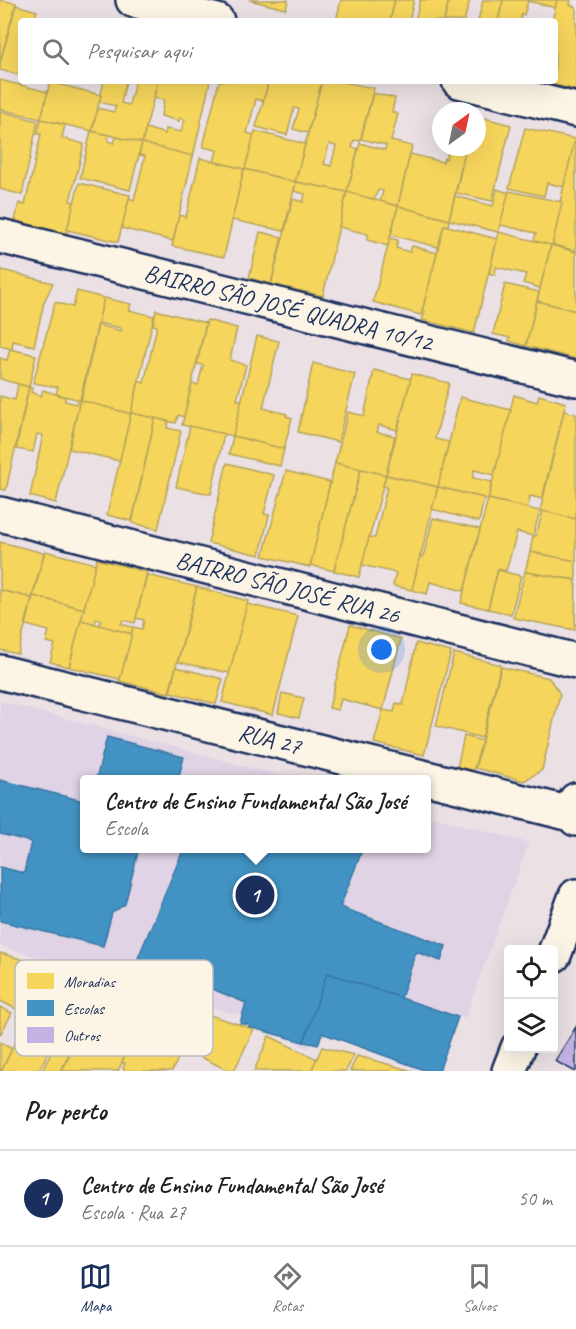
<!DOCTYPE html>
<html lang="pt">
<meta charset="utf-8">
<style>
:root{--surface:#fff;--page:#f6f6f6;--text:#202124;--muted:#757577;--line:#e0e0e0;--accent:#1b2f5e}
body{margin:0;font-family:Caveat,sans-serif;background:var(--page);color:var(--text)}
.controls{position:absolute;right:18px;bottom:18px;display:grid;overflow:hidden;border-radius:6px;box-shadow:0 6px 24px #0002}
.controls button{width:54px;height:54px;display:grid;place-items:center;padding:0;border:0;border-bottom:2px solid var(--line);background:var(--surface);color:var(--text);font:30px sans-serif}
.compass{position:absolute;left:432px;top:102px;width:54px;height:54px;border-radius:50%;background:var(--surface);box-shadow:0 6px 24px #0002;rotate:33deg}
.you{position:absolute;left:382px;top:650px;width:21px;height:21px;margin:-15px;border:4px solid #fff;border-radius:50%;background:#1a73e8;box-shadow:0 0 0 9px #1a73e833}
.badge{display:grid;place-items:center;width:39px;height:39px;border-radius:50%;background:var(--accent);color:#fff;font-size:20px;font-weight:700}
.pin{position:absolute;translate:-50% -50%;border:3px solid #fff;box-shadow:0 2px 6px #0006}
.popup{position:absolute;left:80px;top:775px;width:351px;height:78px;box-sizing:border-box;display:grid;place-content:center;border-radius:6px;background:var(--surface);filter:drop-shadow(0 2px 4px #0005);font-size:20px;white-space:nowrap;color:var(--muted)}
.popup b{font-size:22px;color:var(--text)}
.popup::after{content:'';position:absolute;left:50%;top:100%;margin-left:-12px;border:12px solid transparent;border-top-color:var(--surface)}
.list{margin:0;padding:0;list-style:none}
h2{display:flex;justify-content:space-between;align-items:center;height:78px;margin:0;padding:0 24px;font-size:26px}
h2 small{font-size:20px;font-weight:400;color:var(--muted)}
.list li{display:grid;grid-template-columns:39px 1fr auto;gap:18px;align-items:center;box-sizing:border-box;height:96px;padding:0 24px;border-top:2px solid var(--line)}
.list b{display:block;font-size:22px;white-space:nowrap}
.list p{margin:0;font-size:20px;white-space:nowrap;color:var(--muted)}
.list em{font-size:20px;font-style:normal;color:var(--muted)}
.icon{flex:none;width:33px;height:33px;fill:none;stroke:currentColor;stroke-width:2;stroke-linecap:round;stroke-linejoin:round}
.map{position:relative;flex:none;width:576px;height:1071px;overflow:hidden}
.search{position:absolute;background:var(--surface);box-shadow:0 6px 24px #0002;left:18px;right:18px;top:18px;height:66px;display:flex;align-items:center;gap:15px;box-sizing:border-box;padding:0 21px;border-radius:6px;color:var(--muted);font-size:22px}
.sheet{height:174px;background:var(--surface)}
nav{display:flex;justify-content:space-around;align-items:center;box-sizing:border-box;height:84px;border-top:2px solid var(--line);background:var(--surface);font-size:16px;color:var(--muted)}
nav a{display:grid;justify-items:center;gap:3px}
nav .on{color:var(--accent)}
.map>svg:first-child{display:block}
.built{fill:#dfd3e5}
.homes{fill:#f6d55c;stroke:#b4a35d;stroke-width:1.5;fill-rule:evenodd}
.schools{fill:#4393c3;stroke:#3775a5;stroke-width:1.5}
.building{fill:#c2b3e4;stroke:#1b2f5e;stroke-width:1.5}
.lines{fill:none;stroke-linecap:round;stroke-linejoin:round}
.street-casing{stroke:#1b2f5e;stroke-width:38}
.secondary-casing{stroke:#1b2f5e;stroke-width:38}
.street{stroke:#fcf5e5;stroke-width:33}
.secondary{stroke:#fcf5e5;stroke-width:33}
.labels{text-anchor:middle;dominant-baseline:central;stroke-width:6;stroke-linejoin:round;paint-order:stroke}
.street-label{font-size:24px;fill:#1b2f5e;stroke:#fcf5e5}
.key{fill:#fcf5e5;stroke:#b8babc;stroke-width:1.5}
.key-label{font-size:16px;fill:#1b2f5e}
</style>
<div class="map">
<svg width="576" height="1071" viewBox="0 0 576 1071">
<rect width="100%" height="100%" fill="#ebe1e5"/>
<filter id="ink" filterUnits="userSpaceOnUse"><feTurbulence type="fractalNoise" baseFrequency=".0167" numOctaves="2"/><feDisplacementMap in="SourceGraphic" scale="12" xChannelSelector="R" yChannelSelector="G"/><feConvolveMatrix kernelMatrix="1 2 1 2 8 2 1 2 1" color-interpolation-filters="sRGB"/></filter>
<g filter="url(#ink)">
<polygon class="built" points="0,701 293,779 84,780 84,848 426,848 426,815 529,843 465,1018 332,983 309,1049 248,1018 0,946"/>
<g class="homes">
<polygon points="0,0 16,3 0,63"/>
<polygon points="249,0 288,0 286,9"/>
<polygon points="341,0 395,0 390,21 336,21"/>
<polygon points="395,0 414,0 409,21 390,21"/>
<polygon points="420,0 449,0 444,21 415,21"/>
<polygon points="449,0 470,0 464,21 444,21"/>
<polygon points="483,0 503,0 498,21 478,21"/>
<polygon points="503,0 557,0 556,8 528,1 524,15 522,14 520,21 498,21"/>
<polygon points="557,0 571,0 570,5 576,7 576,90 537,81 555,81 555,21 552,21"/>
<polygon points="16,5 37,11 34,21 21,21 21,68 19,75 0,70 0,63"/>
<polygon points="0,80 48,92 41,119 0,109"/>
<polygon points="104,81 126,81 121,103 129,105 135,81 158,81 142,143 92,131 97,108 114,112 116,106 99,102"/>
<polygon points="158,81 210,81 193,157 142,143 146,128 165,134 166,129 181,132 185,119 180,118 179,121 161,116 164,100 154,98"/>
<polygon points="219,81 269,81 263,101 256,99 247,133 254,135 245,169 214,162 217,150 203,147"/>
<polygon points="269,81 322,81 308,133 293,129 299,109 294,108 287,135 256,127"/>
<path d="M322 81 343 82 374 88 360 141 354 140 352 147 358 149 347 192 295 182ZM329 144 336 146 331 166 324 164Z"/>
<polygon points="50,82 101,95 92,131 41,119"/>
<polygon points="373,93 395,98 392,112 398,114 391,141 412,146 398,206 380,202 383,191 378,190 374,200 347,192 360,143 385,150 386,145 361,139"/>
<polygon points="0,111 38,121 22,195 0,189"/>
<polygon points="477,116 511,125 492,201 456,193 466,147 477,147"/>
<polygon points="41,119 65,125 62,138 84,144 70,201 74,202 66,236 14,225 19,203 25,205 41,134 37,134"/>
<polygon points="525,128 576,139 565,187 547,183 544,196 509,188"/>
<polygon points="91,131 109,135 108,141 114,143 116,137 142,143 130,190 80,178"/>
<polygon points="255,131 305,144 295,182 245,169"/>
<polygon points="142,143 193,156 173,241 121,228 129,198 134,200 145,156 139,155"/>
<polygon points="574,143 576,143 576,251 550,244"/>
<polygon points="449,147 466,147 449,220 398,206 410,154 443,162 444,158 446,159"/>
<polygon points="200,158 244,169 224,257 172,246 179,215 186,217"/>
<polygon points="244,169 296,182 284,231 232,220"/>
<polygon points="296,182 347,192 323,296 271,284 293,199 303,202 305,194 294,191"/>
<polygon points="79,183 130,195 118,242 67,230"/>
<polygon points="497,189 509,193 498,232 449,220 455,196 493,206"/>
<polygon points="509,191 562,202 552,246 534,241 536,233 500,225"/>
<polygon points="347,192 398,206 388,246 367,240 368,234 339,227"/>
<polygon points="398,206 449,220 448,226 444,225 438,247 391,235"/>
<polygon points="444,225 497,239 474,333 422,320 425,312 422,311"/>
<polygon points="260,232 282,237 271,284 249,278"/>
<polygon points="499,232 551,245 540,288 523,283 526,274 496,267 495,275 489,273"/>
<polygon points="390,238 398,240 396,248 410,252 412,246 437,253 421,315 373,302"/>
<polygon points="551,245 576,252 576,311 537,301"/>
<polygon points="2,270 53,283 44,302 34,346 13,341 12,349 0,346 0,280"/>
<polygon points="505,284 539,292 526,346 509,341 510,338 493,334"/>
<polygon points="77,291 104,298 80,400 56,394 58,387 33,383 55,302 73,307"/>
<polygon points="104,298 131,304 129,310 154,316 131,414 81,401 98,325 121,331 121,328 98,323"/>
<polygon points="537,301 576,311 576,359 526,346"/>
<polygon points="156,310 206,323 184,417 178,415 176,423 131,413 139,381 144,383 157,326 153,325"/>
<polygon points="207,320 237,328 230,360 246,365 237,400 242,400 233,436 182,425 192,384 198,385 203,365 197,364"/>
<polygon points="257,336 279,341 263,408 287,414 286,416 292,418 284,449 233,436"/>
<polygon points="10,349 36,355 29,387 0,379 0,358 7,360"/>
<polygon points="313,363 355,374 338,442 298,432"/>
<polygon points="374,370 411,379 397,430 379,425 377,432 395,436 386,475 335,463 348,412 364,416"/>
<polygon points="412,374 449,383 435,439 449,442 438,487 386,475"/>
<polygon points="18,384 29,387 6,490 0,489 0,396 15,400"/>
<polygon points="29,387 32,388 31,392 41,396 43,390 65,397 65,401 76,404 77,400 80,400 56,503 30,496 43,435 37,434 33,452 16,449"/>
<polygon points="514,395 537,402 539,395 566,403 542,499 530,496 528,508 488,499"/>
<polygon points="460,397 511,410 494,475 474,470 473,478 492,482 488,499 438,487"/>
<polygon points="80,400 131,414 120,461 69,449"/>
<polygon points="564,411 576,414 576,519 540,511"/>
<polygon points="131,413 155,418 132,521 107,515"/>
<polygon points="155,418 169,422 167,428 181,431 158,529 132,523"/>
<polygon points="190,426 224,434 211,494 176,487"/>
<polygon points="233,436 284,449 280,466 229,454"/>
<polygon points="227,463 274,475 264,514 269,515 260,555 208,543"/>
<polygon points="335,463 361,469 334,571 310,565"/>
<polygon points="361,469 386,475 359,577 334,571"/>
<polygon points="286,471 330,482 310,567 263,556"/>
<polygon points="386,475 438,487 412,590 393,586 396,573 362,565 369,537 375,538 387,487 383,486"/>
<polygon points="438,487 484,498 479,522 432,509"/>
<polygon points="488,499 540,511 533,536 517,532 506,571 498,569 488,609 461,603"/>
<polygon points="543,511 576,519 576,561 530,552 533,536 536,536"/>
<polygon points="433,518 480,529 464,591 430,582 427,594 412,590 420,556 423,557"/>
<polygon points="0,542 44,553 32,598 0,590"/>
<polygon points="45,551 96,564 84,609 33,596"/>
<polygon points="530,552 576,561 576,580 525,572"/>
<polygon points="97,559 147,572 135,623 123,620 121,624 133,627 132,634 99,626 101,620 96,619 95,624 81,620"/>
<polygon points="498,570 521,576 511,614 488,609"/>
<polygon points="525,572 576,580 575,630 513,618"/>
<polygon points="147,575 197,587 169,693 119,681 133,627 142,629 144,620 136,618"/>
<polygon points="197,587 248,601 230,673 178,662"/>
<polygon points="0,590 32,598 18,654 0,650"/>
<polygon points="33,596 84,609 69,667 50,662 55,644 46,642 49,631 26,625"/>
<polygon points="247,604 298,616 273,715 222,702"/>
<polygon points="81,620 132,634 120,679 69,667"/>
<polygon points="350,625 401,639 383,710 341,699 338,710 329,708"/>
<polygon points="416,643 451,652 424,755 374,743 383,710 394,712 396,703 403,705"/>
<polygon points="454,653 501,665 482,738 436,726"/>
<polygon points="176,667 223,679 216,704 170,692"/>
<polygon points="501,667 549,678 560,694 542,770 524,781 475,768"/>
<polygon points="282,693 304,698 299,718 278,713"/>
<polygon points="464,736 482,741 473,772 457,768"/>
<polygon points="0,953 52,968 28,1015 0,1001"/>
<polygon points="50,971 100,988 83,1024 66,1020 82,1027 61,1071 42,1071 54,1047 51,1045 39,1071 1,1071"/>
<polygon points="103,983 152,998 118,1071 62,1071 86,1022 115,1035 120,1023 90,1009"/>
<polygon points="152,998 203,1013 192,1039 188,1037 172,1071 125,1071 123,1068 125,1063 122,1062"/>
<polygon points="0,1007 12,1013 0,1035"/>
<polygon points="203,1013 254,1029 234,1071 229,1071 197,1055 199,1053 188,1048"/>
<polygon points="269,1036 317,1059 311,1071 254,1071"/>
<polygon points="0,1042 12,1049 1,1071 0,1071"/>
<polygon points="322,1047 354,1055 346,1071 311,1071"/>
<polygon points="357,1056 373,1060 412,1071 350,1071"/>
</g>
<g class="schools">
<polygon points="107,737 184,757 178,780 96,780"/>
<polygon points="0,780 84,801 84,848 139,848 125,904 112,913 103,946 0,921 0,867 24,873 31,842 0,834"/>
<polygon points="184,848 363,848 340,907 446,946 441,961 416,952 401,998 327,973 304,1042 249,1027 250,1025 240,1023 246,1003 138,958"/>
<polygon points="327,973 458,1017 439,1071 427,1071 322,1033 318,1045 304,1042"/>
</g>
<polygon class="building" points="576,1027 576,1071 574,1071 555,1061"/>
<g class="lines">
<g class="street-casing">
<g id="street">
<polyline points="133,0 217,21"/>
<polyline points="459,81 576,110"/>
<path id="s1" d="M0 236 576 379"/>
<path id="s2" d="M0 514 576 661"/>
<path id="s3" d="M0 672 575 815"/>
</g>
</g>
<g class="secondary-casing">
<g id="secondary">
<polyline points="576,800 576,819"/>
<polyline points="554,955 576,896"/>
<polyline points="509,1071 518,1048"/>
</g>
</g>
<use href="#street" class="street"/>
<use href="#secondary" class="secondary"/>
</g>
</g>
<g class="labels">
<g class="street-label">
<text stroke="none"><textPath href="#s1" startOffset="297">BAIRRO SÃO JOSÉ QUADRA 10/12</textPath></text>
<text stroke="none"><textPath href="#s2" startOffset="297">BAIRRO SÃO JOSÉ RUA 26</textPath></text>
<text stroke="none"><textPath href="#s3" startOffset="278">RUA 27</textPath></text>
</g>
</g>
<rect x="15" y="960" width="198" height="96" rx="9" class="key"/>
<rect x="27" y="973" width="27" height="16" fill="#f6d55c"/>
<rect x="27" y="1000" width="27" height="16" fill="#4393c3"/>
<rect x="27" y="1027" width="27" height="16" fill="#c2b3e4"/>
<g class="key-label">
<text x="64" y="987">Moradias</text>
<text x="64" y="1014">Escolas</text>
<text x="64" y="1041">Outros</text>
</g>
</svg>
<div class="controls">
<button><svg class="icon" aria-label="locate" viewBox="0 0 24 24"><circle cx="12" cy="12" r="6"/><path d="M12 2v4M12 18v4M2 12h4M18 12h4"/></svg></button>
<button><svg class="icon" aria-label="layers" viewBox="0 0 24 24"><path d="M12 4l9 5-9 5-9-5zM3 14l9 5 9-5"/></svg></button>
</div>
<svg class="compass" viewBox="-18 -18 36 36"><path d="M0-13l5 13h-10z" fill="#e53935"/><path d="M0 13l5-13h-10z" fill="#757577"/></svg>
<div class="you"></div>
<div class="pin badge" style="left:255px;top:895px">1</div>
<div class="popup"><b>Centro de Ensino Fundamental São José</b>Escola</div>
<div class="search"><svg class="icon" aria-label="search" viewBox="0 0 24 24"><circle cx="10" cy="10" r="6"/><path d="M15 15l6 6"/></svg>Pesquisar aqui</div>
</div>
<section class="sheet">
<h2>Por perto<small></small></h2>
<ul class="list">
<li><span class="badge">1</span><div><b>Centro de Ensino Fundamental São José</b><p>Escola · Rua 27</p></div><em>50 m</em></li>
</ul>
</section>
<nav>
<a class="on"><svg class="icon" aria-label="map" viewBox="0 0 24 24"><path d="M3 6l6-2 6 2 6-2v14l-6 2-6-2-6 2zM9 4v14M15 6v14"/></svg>Mapa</a>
<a><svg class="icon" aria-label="directions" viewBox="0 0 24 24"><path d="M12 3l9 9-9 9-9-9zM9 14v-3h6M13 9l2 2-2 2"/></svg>Rotas</a>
<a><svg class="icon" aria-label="saved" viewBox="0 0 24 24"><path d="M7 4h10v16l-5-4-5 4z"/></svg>Salvos</a>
</nav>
